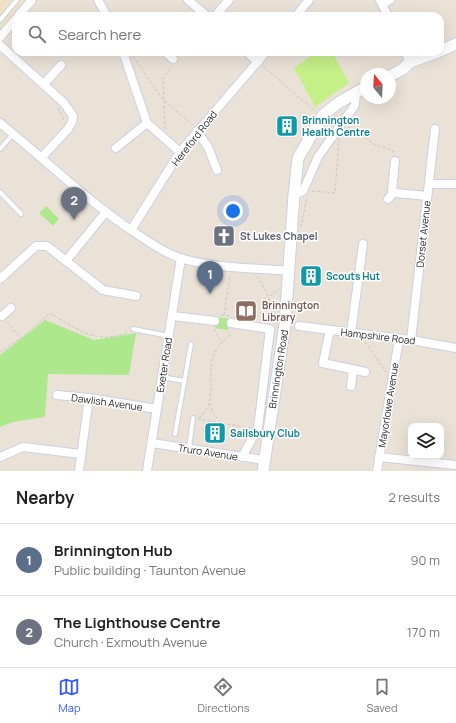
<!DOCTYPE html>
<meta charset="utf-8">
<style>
:root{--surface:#fff;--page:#f6f6f6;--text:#222;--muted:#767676;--line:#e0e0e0;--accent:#3058ff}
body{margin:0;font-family:Manrope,sans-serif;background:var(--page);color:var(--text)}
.controls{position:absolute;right:12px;bottom:12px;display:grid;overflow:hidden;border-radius:8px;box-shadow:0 4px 16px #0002}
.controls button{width:36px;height:36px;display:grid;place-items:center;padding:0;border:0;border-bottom:1px solid var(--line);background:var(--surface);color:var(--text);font:20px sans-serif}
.compass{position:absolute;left:360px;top:68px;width:36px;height:36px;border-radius:50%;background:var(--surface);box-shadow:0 4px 16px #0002;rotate:342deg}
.you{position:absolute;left:233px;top:211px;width:14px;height:14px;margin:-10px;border:3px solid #fff;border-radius:50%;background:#1a73e8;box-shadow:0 0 0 6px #1a73e833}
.badge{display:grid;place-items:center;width:26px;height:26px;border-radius:50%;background:var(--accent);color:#fff;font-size:13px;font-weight:700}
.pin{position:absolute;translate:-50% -33px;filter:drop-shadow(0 1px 2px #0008)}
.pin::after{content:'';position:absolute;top:21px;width:14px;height:12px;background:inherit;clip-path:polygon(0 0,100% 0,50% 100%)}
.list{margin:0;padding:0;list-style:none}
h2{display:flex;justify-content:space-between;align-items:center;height:52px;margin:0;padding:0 16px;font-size:17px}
h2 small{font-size:13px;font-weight:400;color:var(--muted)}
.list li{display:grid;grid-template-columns:26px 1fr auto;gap:12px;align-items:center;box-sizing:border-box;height:72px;padding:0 16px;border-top:1px solid var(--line)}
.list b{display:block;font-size:15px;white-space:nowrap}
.list p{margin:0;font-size:13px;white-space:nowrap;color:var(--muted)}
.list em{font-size:13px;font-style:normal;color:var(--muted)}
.icon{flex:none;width:22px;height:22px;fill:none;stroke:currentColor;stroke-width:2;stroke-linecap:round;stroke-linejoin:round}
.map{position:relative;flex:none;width:456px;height:471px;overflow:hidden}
.search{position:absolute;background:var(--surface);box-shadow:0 4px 16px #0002;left:12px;right:12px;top:12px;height:44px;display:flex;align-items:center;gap:10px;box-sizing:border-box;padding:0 14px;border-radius:12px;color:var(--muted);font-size:15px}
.sheet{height:196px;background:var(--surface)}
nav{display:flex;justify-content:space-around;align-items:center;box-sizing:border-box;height:56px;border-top:1px solid var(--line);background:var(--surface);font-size:11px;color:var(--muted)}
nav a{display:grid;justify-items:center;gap:2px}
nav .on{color:var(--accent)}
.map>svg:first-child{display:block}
.education{fill:#efe1c4}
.green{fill:#ade88d}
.pitch{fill:#c5f088}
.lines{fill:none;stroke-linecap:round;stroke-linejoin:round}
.lane-casing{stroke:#ccd0e2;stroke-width:6}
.street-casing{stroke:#ccd0e2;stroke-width:10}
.secondary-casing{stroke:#ccd0e2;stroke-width:13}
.path{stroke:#c7c7c7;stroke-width:1;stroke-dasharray:3 2;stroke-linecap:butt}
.lane{stroke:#fff;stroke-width:4}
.street{stroke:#fff;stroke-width:8}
.secondary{stroke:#fff;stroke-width:11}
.labels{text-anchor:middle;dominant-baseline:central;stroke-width:3;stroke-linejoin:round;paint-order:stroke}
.culture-label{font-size:10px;font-weight:bold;fill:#0d838f;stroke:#fff;text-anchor:start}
.street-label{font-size:10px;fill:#272727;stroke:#fff}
.worship-label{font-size:10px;font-weight:bold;fill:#5b616d;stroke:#fff;text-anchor:start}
.education-label{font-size:10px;font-weight:bold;fill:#785e54;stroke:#fff;text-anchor:start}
</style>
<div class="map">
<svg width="456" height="471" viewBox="0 0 456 471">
<rect width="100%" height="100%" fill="#ebe2d7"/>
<polygon class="education" points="0,0 28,0 0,33"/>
<g class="green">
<polygon points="46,206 59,219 53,226 39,213"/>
<polygon points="217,317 230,319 228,330 215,328"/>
<polygon points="45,320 94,340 136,333 129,375 48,374 45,417 13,422 0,427 0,355"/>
</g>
<polygon class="pitch" points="317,52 332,52 349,83 315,107 294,68"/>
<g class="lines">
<g class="lane-casing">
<g id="lane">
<polyline points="0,20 17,0"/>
<polyline points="0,149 13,134"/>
<polyline points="0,192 21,214"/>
<polyline points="133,329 169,336"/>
<polyline points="162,377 184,381"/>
<polyline points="175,434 191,344"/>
<polyline points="189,448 193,418"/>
</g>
</g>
<g class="street-casing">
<g id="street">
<polyline points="98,0 107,16"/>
<polyline points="188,0 207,16"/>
<polyline points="380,0 388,16"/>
<polyline points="382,4 390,0"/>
<polyline points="18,16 32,0"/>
<polyline points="215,16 229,0"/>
<polyline points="296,16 309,0"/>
<polyline points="0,37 16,19"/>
<polyline points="0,45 64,103 73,116 72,122 68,129 42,157"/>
<polyline points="123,52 147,123 180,152"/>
<polyline points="165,52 173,59"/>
<polyline points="247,52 258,62"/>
<polyline points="405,52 410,62"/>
<polyline points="44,84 61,65"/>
<path d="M0 123C46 160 88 202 137 234 151 243 164 253 180 258 211 268 256 268 289 271"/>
<polyline points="197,131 208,147 217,170"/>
<polyline points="116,148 147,123"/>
<polyline points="395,161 392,190 396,193 427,196"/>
<polyline points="429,184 456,184"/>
<polyline points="294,195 303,191 318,157 355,105 356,92"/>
<polyline points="388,199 394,192"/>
<polyline points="131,230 180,152 266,52"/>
<polyline points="66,261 105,213"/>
<polyline points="0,279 36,246 47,246 103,290 136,296"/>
<polyline points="2,316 11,308"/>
<polyline points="173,316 215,321"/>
<polyline points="231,323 270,329 258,428 242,457"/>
<polyline points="299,326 411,340 456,348"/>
<polyline points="330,330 323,363 365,372"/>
<polyline points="351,333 363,244"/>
<polyline points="411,340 435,129"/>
<polyline points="351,386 353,369"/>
<polyline points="57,395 89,398 157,409"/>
<polyline points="152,443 264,460"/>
<polyline points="0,457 23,447 81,454"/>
<polyline points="379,457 455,465"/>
<polyline points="79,471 89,398"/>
<polyline points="147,471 181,258"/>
<polyline points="377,471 399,339"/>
</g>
</g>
<g class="secondary-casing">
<g id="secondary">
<polyline points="440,51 456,44"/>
<polyline points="390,76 403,69 410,62 438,52"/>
<polyline points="263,471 285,324 294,195 298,158 323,115 338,103 366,87"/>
</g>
</g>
<g class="path">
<polyline points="133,56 163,100 193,125"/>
<polyline points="263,66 315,111"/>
<polyline points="58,108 64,121"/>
<polyline points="348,127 376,145 390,149 395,153"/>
<polyline points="165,129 163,78 173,66"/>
<polyline points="312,191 335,193 339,139"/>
<polyline points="301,227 307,197"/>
<path d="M257 276C266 291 273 302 271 321"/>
<polyline points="270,296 279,289"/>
<polyline points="221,315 229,316"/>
<polyline points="224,315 230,275"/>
<path d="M7 322 21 338 50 313C75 328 98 346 128 332"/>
<polyline points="214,329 222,343"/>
<polyline points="365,342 386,372"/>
<polyline points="0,352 21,338"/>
<polyline points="210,403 213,413 221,423"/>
<path d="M199 418C220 398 205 378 214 354 217 347 224 340 230 335V331"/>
<polyline points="198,419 250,428"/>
</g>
<use href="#lane" class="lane"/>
<use href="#street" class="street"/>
<use href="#secondary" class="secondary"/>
</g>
<defs>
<g id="building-square" transform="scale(1.15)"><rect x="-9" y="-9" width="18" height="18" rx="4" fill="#0f9aa8" stroke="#fff"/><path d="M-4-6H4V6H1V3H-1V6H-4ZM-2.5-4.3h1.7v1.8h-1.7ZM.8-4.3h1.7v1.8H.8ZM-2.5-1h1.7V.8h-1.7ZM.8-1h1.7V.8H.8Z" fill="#fff"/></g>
<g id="church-square" transform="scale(1.15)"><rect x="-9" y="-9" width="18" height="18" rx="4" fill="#6b7280" stroke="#fff"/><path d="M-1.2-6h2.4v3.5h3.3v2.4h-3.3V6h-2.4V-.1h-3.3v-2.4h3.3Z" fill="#fff"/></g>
<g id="library-square" transform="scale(1.15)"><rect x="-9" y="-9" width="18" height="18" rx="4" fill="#8d6e63" stroke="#fff"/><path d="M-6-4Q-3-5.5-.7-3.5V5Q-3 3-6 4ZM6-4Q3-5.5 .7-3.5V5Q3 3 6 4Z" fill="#fff"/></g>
</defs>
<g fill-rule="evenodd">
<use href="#building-square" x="287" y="126"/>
<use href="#church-square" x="224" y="236"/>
<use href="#building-square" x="311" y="276"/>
<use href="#library-square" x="246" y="311"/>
<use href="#building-square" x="215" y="433"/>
</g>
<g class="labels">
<g class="culture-label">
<text x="302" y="120">Brinnington<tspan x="302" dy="12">Health Centre</tspan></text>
<text x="326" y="276">Scouts Hut</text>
<text x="230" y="433">Sailsbury Club</text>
</g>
<g class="street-label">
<text transform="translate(194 138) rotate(-52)">Hereford Road</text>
<text transform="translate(423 234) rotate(-84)">Dorset Avenue</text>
<text transform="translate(378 336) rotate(7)">Hampshire Road</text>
<text transform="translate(164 365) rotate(-81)">Exeter Road</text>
<text transform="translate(278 369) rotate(-81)">Brinnington Road</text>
<text transform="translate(107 402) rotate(8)">Dawlish Avenue</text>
<text transform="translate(388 405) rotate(-81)">Mayorlowe Avenue</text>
<text transform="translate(208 452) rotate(9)">Truro Avenue</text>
</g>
<g class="worship-label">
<text x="240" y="236">St Lukes Chapel</text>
</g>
<g class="education-label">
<text x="262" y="305">Brinnington<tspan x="262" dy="12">Library</tspan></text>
</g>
</g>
</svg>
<div class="controls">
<button><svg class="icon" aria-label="layers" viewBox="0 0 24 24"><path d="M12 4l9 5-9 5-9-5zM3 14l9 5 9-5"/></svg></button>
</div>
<svg class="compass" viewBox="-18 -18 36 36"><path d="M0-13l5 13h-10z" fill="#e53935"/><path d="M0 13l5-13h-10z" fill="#767676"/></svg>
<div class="you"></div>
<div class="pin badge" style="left:210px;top:294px;background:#5c6f8a">1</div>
<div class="pin badge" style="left:74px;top:220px;background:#6b7280">2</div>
<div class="search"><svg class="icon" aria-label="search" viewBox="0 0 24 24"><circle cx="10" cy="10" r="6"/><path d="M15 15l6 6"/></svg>Search here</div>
</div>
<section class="sheet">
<h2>Nearby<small>2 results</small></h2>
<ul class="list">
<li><span class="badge" style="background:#5c6f8a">1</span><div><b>Brinnington Hub</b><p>Public building · Taunton Avenue</p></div><em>90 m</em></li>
<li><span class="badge" style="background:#6b7280">2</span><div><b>The Lighthouse Centre</b><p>Church · Exmouth Avenue</p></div><em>170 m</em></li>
</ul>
</section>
<nav>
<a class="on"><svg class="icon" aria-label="map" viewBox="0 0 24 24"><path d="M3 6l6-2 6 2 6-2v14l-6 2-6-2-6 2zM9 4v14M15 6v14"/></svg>Map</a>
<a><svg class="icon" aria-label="directions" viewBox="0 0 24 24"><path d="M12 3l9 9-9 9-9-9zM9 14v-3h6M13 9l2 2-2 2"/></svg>Directions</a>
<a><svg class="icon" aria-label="saved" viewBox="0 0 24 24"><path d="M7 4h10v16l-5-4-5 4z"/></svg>Saved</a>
</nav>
